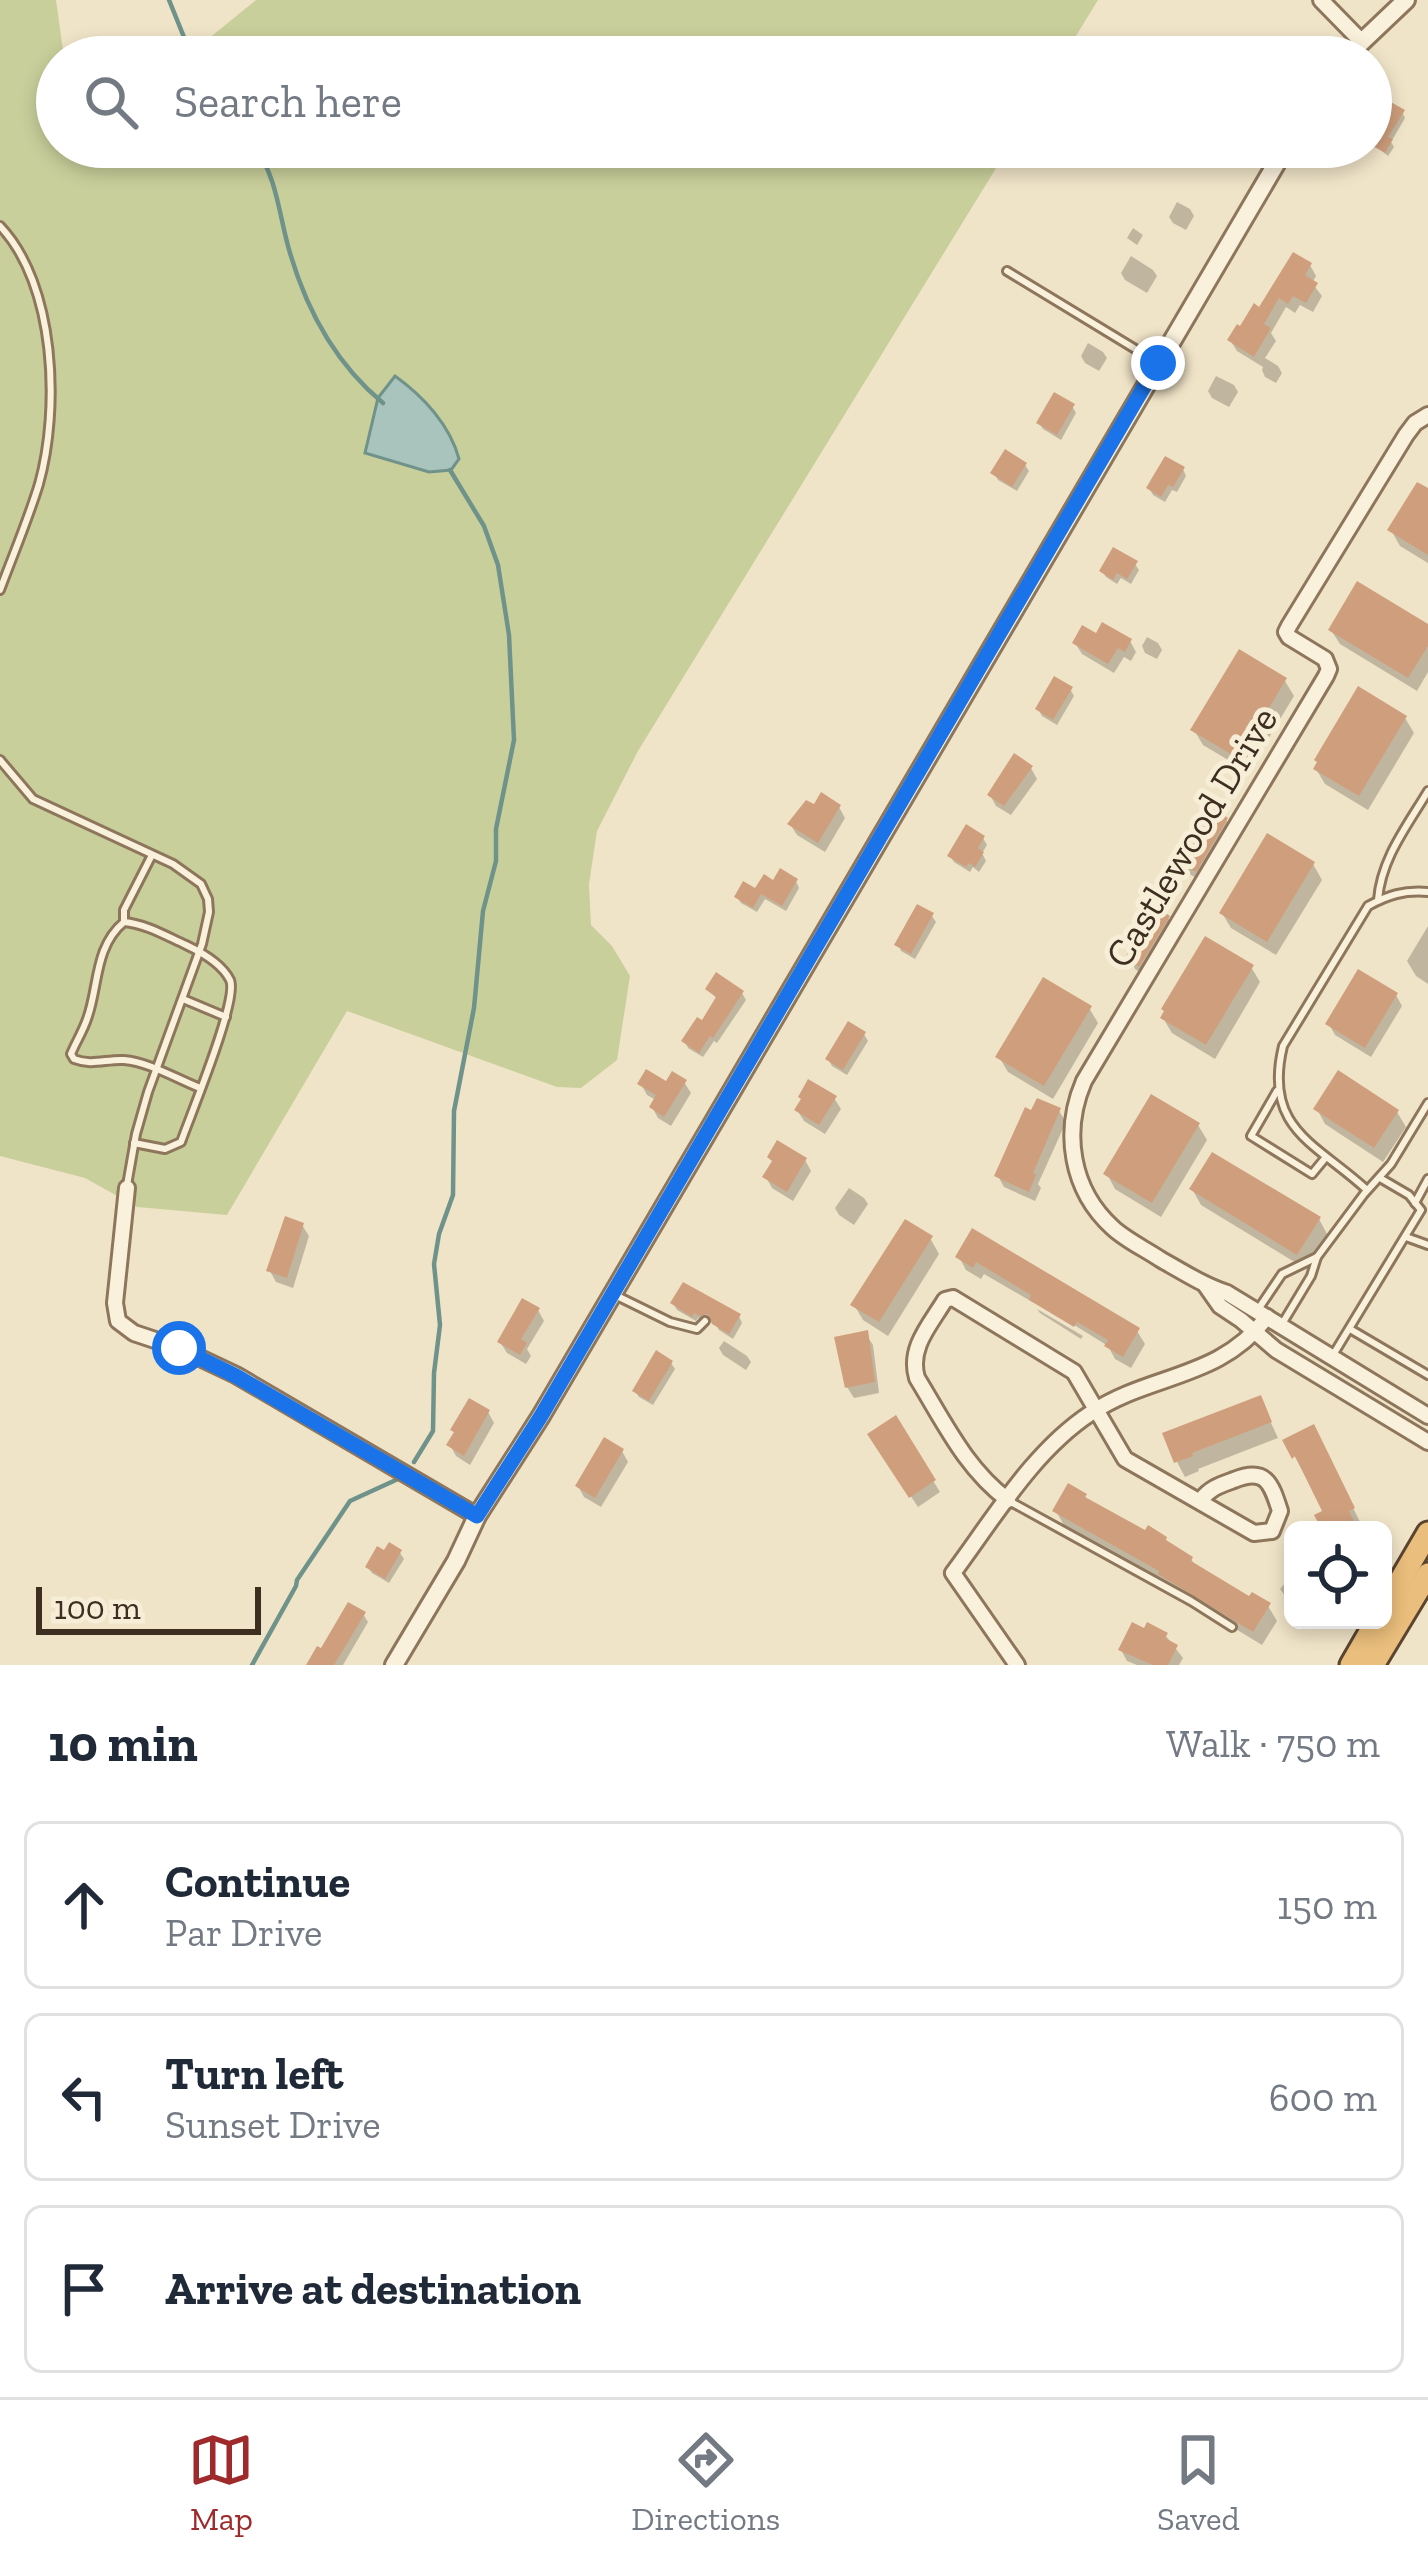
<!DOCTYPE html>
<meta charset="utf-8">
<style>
:root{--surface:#fff;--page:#f6f6f7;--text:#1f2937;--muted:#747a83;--line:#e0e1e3;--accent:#9e2a2b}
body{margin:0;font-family:"Zilla Slab",serif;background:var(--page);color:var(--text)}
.controls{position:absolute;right:36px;bottom:36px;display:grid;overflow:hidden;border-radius:18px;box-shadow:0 6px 18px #0003}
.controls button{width:108px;height:108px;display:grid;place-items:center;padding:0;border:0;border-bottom:3px solid var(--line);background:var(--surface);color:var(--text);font:60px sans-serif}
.scale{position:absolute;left:36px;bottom:30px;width:225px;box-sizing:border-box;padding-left:12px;border:6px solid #3d2e20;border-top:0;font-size:33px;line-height:42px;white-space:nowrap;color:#3d2e20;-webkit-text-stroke:9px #f7eed8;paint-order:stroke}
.stop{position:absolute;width:36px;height:36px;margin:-27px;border:9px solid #1a73e8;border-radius:50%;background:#fff}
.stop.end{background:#1a73e8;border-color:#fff;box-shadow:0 3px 12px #0008}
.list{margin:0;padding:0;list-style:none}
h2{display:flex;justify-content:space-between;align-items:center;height:156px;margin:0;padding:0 48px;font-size:51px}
h2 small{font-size:39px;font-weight:400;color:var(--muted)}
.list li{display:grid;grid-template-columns:78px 1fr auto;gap:36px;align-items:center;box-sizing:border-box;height:168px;margin:0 24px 24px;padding:0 24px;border:3px solid var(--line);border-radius:18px}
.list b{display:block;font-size:45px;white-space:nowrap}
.list p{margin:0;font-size:39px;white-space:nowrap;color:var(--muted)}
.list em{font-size:39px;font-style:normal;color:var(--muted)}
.icon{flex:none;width:66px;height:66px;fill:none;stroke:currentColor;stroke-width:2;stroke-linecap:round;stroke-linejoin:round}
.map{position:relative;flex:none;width:1428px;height:1665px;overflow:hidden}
.search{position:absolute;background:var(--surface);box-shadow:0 6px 18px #0003;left:36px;right:36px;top:36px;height:132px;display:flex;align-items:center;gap:30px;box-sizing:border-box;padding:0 42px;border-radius:66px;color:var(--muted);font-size:45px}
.sheet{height:732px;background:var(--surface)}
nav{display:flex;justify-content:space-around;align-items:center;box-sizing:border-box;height:168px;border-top:3px solid var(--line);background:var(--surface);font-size:33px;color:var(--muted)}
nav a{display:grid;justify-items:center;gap:6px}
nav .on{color:var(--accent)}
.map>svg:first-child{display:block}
.green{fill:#c9cf9b}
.water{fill:#a9c4bc;stroke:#6f938a;stroke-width:3}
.shadow{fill:#0003}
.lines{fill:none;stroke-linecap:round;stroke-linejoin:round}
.stream{stroke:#6f938a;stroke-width:4.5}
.building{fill:#cf9f7d}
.service-casing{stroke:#8d765c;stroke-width:12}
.minor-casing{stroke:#8d765c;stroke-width:20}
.tertiary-casing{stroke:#8d765c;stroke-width:22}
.trunk-casing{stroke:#5b4430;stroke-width:27}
.service{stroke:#faf1dc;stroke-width:6}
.minor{stroke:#faf1dc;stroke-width:14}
.tertiary{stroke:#faf1dc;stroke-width:16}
.trunk{stroke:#eabe7c;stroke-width:21}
.route{stroke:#1a73e8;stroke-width:15}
.labels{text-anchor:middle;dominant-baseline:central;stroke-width:10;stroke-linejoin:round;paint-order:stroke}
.street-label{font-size:39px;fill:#3d2e20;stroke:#f7eed8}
</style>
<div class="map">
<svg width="1428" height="1665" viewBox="0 0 1428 1665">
<rect width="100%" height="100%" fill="#f0e4c8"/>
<g class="green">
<polygon points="0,0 56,0 64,57 57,57 57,147 1009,147 638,751 597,831 589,884 591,925 612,946 630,976 617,1060 581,1088 557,1087 347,1011 227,1215 137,1207 85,1178 0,1156"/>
<polygon points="256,0 1098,0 1063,57 186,57"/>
</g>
<path class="water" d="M395 376C423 396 450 425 459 459L451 470 429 472 365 453 378 398Z"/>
<g class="shadow">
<polygon points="1376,104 1402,112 1405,118 1391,142 1394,147 1388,156 1376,146 1382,136 1372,126 1380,112"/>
<polygon points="1163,147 1182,147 1177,155"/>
<polygon points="1177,202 1190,209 1194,216 1186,230 1173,223 1169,217"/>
<polygon points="1133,228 1143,235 1137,245 1127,238"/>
<polygon points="1131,256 1153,270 1157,276 1147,293 1125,280 1121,273"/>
<polygon points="1310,265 1316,276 1312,283 1322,296 1313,312 1300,305 1295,313 1286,307 1271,333 1276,341 1265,358 1278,366 1282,373 1276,383 1265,377 1262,370 1263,367 1237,351 1230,340"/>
<polygon points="1088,343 1103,352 1107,358 1099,371 1085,363 1081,356"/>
<polygon points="1216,376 1234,385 1238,392 1229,407 1212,398 1208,391"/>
<polygon points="1072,406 1076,413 1061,440 1043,429 1039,423"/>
<polygon points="1025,465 1029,471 1017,491 998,480 994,473"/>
<polygon points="1183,469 1186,476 1177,492 1172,490 1165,502 1153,495 1149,488"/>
<polygon points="1428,492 1428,563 1400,546 1391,530"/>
<polygon points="1135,564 1139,570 1131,584 1121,578 1117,584 1106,577 1102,571"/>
<polygon points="1428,627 1428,672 1417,691 1340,644 1331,630"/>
<polygon points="1097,637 1130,641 1136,652 1131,661 1124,657 1114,673 1082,654 1075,643"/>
<polygon points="1147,637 1158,643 1162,650 1157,659 1145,653 1142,646"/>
<polygon points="1285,681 1294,696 1253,764 1250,763 1245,770 1203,745 1194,730"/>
<polygon points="1070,689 1074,696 1057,725 1042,716 1038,709"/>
<polygon points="1405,718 1414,733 1368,810 1325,784 1316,769"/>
<polygon points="1031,768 1037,779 1011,815 996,806 990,795"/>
<polygon points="839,807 845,818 825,852 797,835 790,824"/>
<polygon points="1226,820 1232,831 1202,881 1191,875 1185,864"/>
<polygon points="983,838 987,845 982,853 986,861 979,872 973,867 970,872 954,862 950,856"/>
<polygon points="1313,864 1322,880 1276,955 1231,928 1222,913"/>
<polygon points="796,881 799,888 786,911 765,899 757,912 741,903 737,897 774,884"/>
<polygon points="932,916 936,922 915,959 901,951 898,944"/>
<polygon points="1168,918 1174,929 1146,976 1135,969 1129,958"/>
<polygon points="1428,926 1428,984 1416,976 1407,961"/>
<polygon points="1251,967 1260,982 1215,1059 1172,1033 1163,1018"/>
<polygon points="708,989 742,993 746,1000 717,1043 714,1041 703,1057 688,1048 685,1041 703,1024 718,1000"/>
<polygon points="1396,995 1402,1006 1371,1057 1335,1035 1329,1024"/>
<polygon points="1089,1008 1098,1023 1053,1099 1008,1072 999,1057"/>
<polygon points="864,1034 868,1041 847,1075 832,1066 828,1059"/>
<polygon points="684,1082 691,1093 671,1126 658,1118 652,1107 656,1100 647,1095 641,1084 667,1085"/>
<polygon points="834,1098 841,1109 825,1134 804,1121 797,1110 803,1100"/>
<polygon points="1317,1109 1397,1112 1406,1127 1383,1162 1325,1124"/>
<polygon points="1059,1111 1066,1122 1038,1184 1041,1188 1035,1201 1004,1187 998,1176"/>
<polygon points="1198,1125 1207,1140 1161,1217 1115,1189 1107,1174"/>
<polygon points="805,1160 811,1171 793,1201 772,1188 766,1177"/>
<polygon points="849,1188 864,1198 868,1204 854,1225 839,1215 835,1208"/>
<polygon points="1192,1189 1319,1219 1327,1234 1306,1269 1201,1205"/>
<polygon points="302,1225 309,1236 293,1288 276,1282 270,1271"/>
<polygon points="973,1232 1137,1331 1145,1344 1131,1368 1115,1359 1108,1346 1034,1300 1034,1303 984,1274 981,1279 966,1270 959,1257"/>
<polygon points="930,1238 939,1254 888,1336 863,1320 854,1305"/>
<polygon points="673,1303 739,1316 742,1323 733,1339 719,1330 713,1320 705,1322 698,1318 696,1321 677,1310"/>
<polygon points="1037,1309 1083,1336 1081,1339 1040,1313"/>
<polygon points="538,1310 544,1321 527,1349 531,1356 526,1364 507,1353 500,1342"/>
<polygon points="866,1334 873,1345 879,1393 854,1398 847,1387"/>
<polygon points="724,1341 747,1356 751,1362 746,1370 723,1355 719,1348"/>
<polygon points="671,1363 675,1369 653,1405 639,1397 635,1391"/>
<polygon points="1260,1399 1278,1438 1198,1469 1199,1471 1185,1477 1177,1462"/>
<polygon points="488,1412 494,1423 470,1465 456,1456 450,1445 456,1434"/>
<polygon points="895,1419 940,1492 918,1507 877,1445"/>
<polygon points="1286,1441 1321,1443 1361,1524 1355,1527 1356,1530 1325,1530 1326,1512"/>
<polygon points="622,1451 628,1462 601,1507 584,1497 578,1486"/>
<polygon points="1085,1496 1089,1503 1191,1559 1197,1568 1251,1601 1268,1606 1277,1621 1262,1645 1170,1589 1166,1584 1065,1527 1056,1511"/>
<polygon points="400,1553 404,1559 389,1583 372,1573 368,1567"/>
<polygon points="1293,1574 1293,1606 1280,1589"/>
<polygon points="363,1614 368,1622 343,1665 309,1665"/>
<polygon points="1166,1636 1183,1658 1179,1665 1137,1665 1127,1661 1121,1650"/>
</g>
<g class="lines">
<g class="stream">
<polyline points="169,0 192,57"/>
<path d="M255 147C278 179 279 217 290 253 307 311 336 364 383 403"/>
<polyline points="414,1462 433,1431 434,1373 440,1325 434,1264 439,1234 453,1195 454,1111 474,1008 483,911 496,861 496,829 514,740 509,635 498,565 484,526 450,470"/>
<polyline points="252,1665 296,1586 297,1580 350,1501 398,1479"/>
</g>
</g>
<g class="building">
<polygon points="1378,95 1405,110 1388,137 1393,139 1385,153 1373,146 1380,133 1371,128 1371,122 1379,108 1373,104"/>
<polygon points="1293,252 1312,263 1305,275 1318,283 1306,303 1293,296 1288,304 1279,298 1264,324 1271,328 1254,357 1227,340 1237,324 1240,326 1254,303 1259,307"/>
<polygon points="1054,392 1075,404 1057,435 1036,423"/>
<polygon points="1005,449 1027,463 1012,487 990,473"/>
<polygon points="1165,456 1185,467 1173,487 1168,485 1161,497 1146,488"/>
<polygon points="1417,482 1428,488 1428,555 1387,530"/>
<polygon points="1113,547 1138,561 1127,579 1117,573 1113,580 1099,571"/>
<polygon points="1357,581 1428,624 1428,646 1408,678 1328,630"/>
<polygon points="1102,622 1132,639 1125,652 1118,648 1108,664 1072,643 1082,625 1096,633"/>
<polygon points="1239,649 1287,678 1243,751 1241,749 1236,757 1190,730"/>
<polygon points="1054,676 1073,687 1053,720 1035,709"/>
<polygon points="1358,686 1407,716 1359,796 1313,769 1317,762 1314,760"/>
<polygon points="1014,753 1033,766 1004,806 987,795"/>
<polygon points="821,792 841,805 818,843 787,824 806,800 814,804"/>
<polygon points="1214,809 1228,818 1196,872 1181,864"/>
<polygon points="966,824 985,836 978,848 984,852 975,867 969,863 966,867 947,856"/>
<polygon points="1267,833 1315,862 1267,942 1219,913"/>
<polygon points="780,868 798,879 782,906 761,894 753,908 734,897 743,881 755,888 764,874 773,880"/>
<polygon points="917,904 934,913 911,954 894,945"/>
<polygon points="1156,907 1170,916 1139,967 1125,958"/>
<polygon points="1205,936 1254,965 1206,1045 1160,1018 1164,1011 1161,1009"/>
<polygon points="1358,969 1398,993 1365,1048 1325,1024"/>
<polygon points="716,972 744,991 713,1038 710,1036 699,1053 681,1041 697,1017 702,1020 716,997 705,989"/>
<polygon points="1043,977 1092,1006 1044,1086 995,1057"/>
<polygon points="848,1021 866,1032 843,1070 825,1059"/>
<polygon points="646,1069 666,1081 672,1071 687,1080 664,1117 649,1107 656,1095 637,1084"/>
<polygon points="1338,1070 1399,1110 1374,1148 1313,1109"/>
<polygon points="808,1079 837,1096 819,1125 794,1110 801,1099 798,1097"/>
<polygon points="1151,1094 1200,1123 1152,1203 1103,1174"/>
<polygon points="1037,1098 1061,1108 1033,1173 1036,1175 1029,1192 994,1176 1025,1107 1031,1110"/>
<polygon points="777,1140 807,1158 787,1192 762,1177 772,1161 767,1157"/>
<polygon points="1212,1152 1321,1217 1297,1255 1189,1189"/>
<polygon points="285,1216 304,1223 287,1278 266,1271"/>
<polygon points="905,1219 933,1236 879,1322 850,1305"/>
<polygon points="972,1228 1140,1328 1123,1357 1104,1346 1108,1340 1077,1322 1074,1327 1029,1300 1031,1295 976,1262 973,1268 955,1257"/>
<polygon points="683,1282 741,1314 729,1334 712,1324 708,1314 699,1316 694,1313 692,1317 670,1303"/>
<polygon points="522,1298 540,1308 521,1339 527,1343 520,1355 497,1342"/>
<polygon points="868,1330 875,1382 845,1388 834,1337"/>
<polygon points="656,1350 673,1361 649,1401 632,1391"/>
<polygon points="1261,1395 1272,1422 1192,1453 1193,1456 1174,1463 1162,1433"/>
<polygon points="469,1398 490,1410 464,1456 446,1445 454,1432 450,1430"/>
<polygon points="896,1415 936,1480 909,1498 867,1434"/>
<polygon points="1314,1424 1355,1508 1349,1511 1354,1521 1335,1530 1322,1530 1314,1515 1322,1511 1295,1456 1292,1459 1282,1440"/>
<polygon points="604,1437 624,1449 595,1498 575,1486"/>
<polygon points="1068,1483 1087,1494 1085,1497 1145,1530 1148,1525 1167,1537 1166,1540 1193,1557 1191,1561 1249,1596 1252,1592 1271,1603 1253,1632 1158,1574 1159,1571 1052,1511"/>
<polygon points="389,1542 402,1550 385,1579 365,1567 377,1546 384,1550"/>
<polygon points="348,1602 366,1612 334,1665 306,1665 317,1646 321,1648"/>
<polygon points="1132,1622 1144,1628 1147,1622 1168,1633 1165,1638 1178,1645 1168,1665 1153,1665 1118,1650"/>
</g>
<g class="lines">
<g class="service-casing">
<g id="service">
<path d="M0 226C56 285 60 409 39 484 28 520 13 555 0 590"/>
<polyline points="1007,271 1155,361"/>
<polyline points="0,760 33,799 173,864 201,884 208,899 209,912 202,944 148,1092 136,1134 127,1185"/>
<path d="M1378 900C1381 859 1407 826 1428 791"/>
<polyline points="124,922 124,910 152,855"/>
<polyline points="183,999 226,1017"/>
<polyline points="1277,1091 1251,1136 1312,1174 1326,1157"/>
<path d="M134 1143 165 1149 181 1142C190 1116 239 999 230 980 222 964 201 952 186 945 166 936 146 924 124 922 94 947 99 987 87 1019 83 1031 76 1042 71 1054L74 1059C92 1066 106 1059 124 1060 149 1062 177 1079 200 1088"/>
<path d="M1367 1190C1316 1143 1263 1129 1283 1046L1368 906C1388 895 1404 890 1428 892"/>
<polyline points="1415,1203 1428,1179"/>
<polyline points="1406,1237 1428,1245"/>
<polyline points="615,1295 670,1322 697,1329 705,1321"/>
<polyline points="1259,1308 1282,1274 1317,1257"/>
<polyline points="1282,1324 1311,1276 1317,1257 1364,1194 1391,1164 1428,1103"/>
<polyline points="1350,1329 1428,1375"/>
<polyline points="1333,1355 1421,1210 1409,1195 1380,1178"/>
<polyline points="1011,1502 1191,1601 1232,1627"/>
</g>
</g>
<g class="minor-casing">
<g id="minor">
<polyline points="1321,0 1361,41"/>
<path d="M1428 415 1415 423 1406 435 1289 626 1286 632 1289 637 1325 659 1329 669 1326 676 1084 1081C1062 1132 1071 1190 1113 1228 1126 1240 1145 1249 1160 1259 1183 1272 1203 1285 1227 1293L1428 1416"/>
<polyline points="127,1188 115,1303 118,1321 134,1333 179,1348 236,1375 477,1516"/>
<polyline points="1206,1286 1220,1306 1241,1320 1276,1350 1428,1442"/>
<path d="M1008 1500C966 1469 944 1422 917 1378 908 1348 930 1325 945 1300L953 1298 1074 1372 1125 1459 1254 1533 1272 1531 1280 1511C1271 1483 1266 1467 1234 1480 1220 1485 1210 1488 1201 1500"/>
<path d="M1017 1665 953 1573C994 1518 1033 1451 1091 1413 1151 1373 1219 1380 1267 1317"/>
</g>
</g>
<g class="tertiary-casing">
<g id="tertiary">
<polyline points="1346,57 1406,0"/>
<polyline points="394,1665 456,1561 477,1516 541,1416 1286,147"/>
</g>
</g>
<g class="trunk-casing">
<g id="trunk">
<polyline points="1383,1610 1428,1533"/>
<polyline points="1351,1665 1377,1620"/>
<polyline points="1373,1665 1428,1574"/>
</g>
</g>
<use href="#service" class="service"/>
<use href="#minor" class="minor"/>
<use href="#tertiary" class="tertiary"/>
<use href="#trunk" class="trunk"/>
</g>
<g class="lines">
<polyline class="route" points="179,1348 236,1376 477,1516 541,1416 1158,363"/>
</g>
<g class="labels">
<g class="street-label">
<text transform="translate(1191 837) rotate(-59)">Castlewood Drive</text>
</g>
</g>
</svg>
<div class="controls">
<button><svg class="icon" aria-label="locate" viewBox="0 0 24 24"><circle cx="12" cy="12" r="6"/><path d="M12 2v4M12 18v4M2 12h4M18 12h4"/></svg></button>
</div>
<div class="scale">100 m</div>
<div class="stop" style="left:179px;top:1348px"></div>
<div class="stop end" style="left:1158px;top:363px"></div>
<div class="search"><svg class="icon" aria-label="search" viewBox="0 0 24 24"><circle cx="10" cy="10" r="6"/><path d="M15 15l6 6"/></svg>Search here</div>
</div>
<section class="sheet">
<h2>10 min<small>Walk · 750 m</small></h2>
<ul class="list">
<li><svg class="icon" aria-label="ahead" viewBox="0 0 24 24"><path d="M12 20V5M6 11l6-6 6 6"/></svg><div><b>Continue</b><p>Par Drive</p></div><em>150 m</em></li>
<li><svg class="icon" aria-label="left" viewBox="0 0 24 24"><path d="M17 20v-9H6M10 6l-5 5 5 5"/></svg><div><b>Turn left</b><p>Sunset Drive</p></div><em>600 m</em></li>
<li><svg class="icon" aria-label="arrive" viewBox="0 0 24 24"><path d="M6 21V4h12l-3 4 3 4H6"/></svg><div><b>Arrive at destination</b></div></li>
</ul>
</section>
<nav>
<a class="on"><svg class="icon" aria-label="map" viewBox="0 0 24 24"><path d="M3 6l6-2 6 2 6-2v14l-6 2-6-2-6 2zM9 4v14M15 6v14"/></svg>Map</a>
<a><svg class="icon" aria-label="directions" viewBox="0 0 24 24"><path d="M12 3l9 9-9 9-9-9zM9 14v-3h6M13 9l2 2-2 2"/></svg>Directions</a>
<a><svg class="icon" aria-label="saved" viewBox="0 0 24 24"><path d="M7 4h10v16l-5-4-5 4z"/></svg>Saved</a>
</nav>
